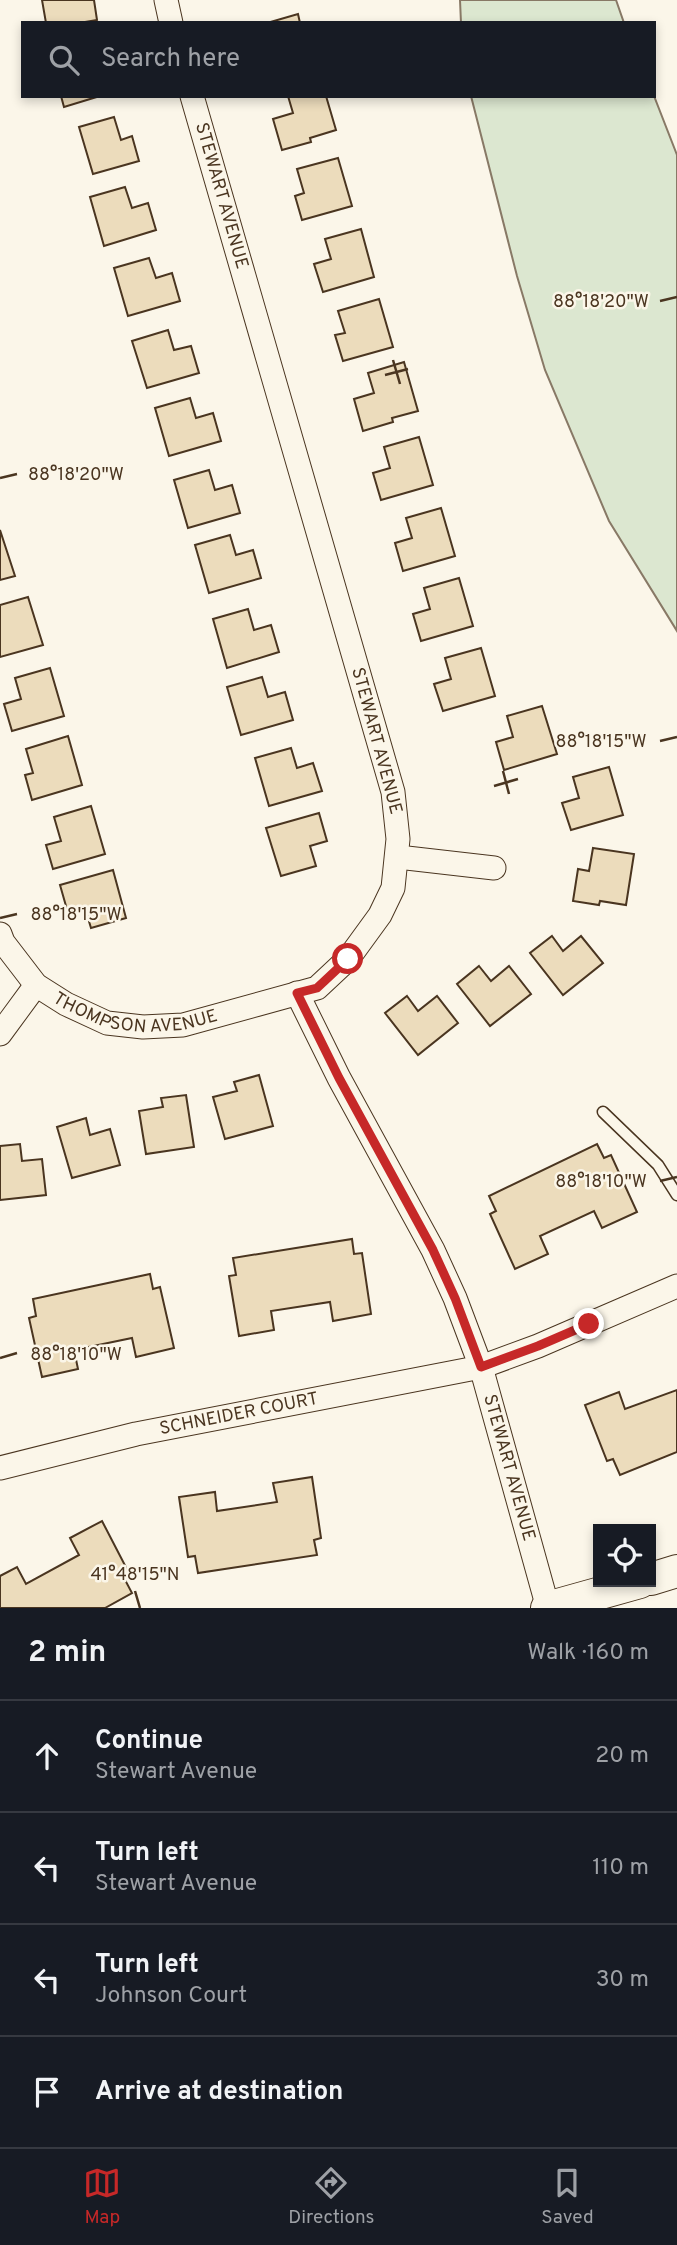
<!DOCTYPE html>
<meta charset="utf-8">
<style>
:root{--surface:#171b24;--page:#20242c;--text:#f1f3f6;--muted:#9ea1a6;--line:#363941;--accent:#c62828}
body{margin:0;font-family:Overpass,sans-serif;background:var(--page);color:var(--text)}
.controls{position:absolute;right:21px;bottom:21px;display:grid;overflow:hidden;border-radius:0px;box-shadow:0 4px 10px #0003}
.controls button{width:63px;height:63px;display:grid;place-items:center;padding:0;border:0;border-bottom:2px solid var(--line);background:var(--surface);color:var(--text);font:35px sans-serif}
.stop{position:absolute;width:21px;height:21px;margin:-16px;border:5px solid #c62828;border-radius:50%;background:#fff}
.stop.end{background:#c62828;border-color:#fff;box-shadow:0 2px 7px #0008}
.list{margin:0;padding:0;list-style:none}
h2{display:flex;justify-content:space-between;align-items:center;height:91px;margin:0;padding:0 28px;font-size:30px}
h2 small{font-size:23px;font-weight:400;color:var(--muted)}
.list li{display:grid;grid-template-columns:46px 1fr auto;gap:21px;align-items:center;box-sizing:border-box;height:112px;padding:0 28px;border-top:2px solid var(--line)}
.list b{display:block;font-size:26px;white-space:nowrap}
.list p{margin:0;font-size:23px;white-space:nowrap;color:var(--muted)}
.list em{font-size:23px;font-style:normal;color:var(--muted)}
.icon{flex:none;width:38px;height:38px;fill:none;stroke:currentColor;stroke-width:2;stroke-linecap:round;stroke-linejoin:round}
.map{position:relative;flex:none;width:677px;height:1608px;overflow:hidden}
.search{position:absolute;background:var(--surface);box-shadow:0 4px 10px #0003;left:21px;right:21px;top:21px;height:77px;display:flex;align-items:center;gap:18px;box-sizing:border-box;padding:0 24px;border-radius:0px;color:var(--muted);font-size:26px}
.sheet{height:539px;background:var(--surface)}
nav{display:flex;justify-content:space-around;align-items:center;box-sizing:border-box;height:98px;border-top:2px solid var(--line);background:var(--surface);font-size:19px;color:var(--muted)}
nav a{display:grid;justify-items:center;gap:4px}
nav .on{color:var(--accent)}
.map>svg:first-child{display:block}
.green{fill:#dce7d0;stroke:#887966;stroke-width:2}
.building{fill:#ecdcbc;stroke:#4a3520;stroke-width:2}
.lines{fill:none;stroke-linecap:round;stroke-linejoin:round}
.lane-casing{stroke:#4a3520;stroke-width:13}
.street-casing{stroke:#4a3520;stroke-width:25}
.secondary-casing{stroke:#4a3520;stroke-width:34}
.lane{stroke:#fbf6e9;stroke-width:10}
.street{stroke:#fbf6e9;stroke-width:23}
.secondary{stroke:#fbf6e9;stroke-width:32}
.route{stroke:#c62828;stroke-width:9}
.ticks{fill:none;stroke:#4a3520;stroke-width:2.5}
.labels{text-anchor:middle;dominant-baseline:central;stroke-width:5;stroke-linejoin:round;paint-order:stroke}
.street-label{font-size:18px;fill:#4a3520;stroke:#fbf6e9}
.ticks-label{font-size:18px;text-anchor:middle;fill:#4a3520;stroke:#fbf6e9;stroke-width:5;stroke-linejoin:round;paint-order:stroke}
</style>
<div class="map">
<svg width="677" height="1608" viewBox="0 0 677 1608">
<rect width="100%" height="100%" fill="#fbf6e9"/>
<g class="green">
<polygon points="460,0 616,0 624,23 461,23"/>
<polygon points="471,96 654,96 677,155 677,631 609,521 545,370 517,276"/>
</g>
<g class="building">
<polygon points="42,0 94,0 97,20 79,23 46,23"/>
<polygon points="298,14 300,23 267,23"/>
<polygon points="61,96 100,96 64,107"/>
<polygon points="288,96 326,96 336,130 310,138 311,142 282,150 273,119 293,113"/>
<polygon points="114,117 121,140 132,136 139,161 93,174 79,127"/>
<polygon points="338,158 352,206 302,220 295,196 304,193 297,169"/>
<polygon points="125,187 132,208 148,203 156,230 104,246 90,197"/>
<polygon points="361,229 374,277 323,292 314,264 331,259 325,239"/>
<polygon points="149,258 156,278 172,273 180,301 128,316 114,268"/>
<polygon points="379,299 393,347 343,361 335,335 345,333 338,311"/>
<polygon points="168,330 174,350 191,346 199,373 147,388 132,341"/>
<polygon points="404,362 418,411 392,418 393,422 363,431 354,399 374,393 368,373"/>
<polygon points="190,398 196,418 213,413 221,441 169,456 155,408"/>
<polygon points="419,437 433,485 381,500 373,473 390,468 384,447"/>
<polygon points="209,470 215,490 232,485 240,513 188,528 174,480"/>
<polygon points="441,508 455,556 403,571 395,543 412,538 406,518"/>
<polygon points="0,530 15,576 0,580"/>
<polygon points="230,535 236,555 253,550 261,578 209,593 195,545"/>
<polygon points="459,578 473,626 421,641 413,614 430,609 424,588"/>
<polygon points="28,597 43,645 0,657 0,605"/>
<polygon points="248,609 254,630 271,625 279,652 227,668 213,619"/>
<polygon points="481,648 495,696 443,711 434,684 451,679 445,658"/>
<polygon points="50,668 64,716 12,731 4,704 21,699 15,678"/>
<polygon points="262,677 268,697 285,692 293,720 241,735 227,687"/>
<polygon points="542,706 557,754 504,770 496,742 513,737 507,716"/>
<polygon points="68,736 82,785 32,800 25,775 33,773 26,749"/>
<polygon points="291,748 297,768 313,763 322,791 269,806 255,758"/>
<polygon points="609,767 623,815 571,830 562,803 579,798 573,777"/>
<polygon points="91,806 105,854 53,869 46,845 61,841 54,817"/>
<polygon points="319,813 327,841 310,846 316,866 281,876 266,828"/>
<polygon points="593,848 634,854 626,905 600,901 599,905 573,901 578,869 589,871"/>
<polygon points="113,870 126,918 91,928 85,908 68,913 60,885"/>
<polygon points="552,936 563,951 581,936 603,963 563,995 530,953"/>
<polygon points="479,966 491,981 509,966 531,994 490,1026 457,984"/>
<polygon points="407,996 418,1011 437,996 458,1023 418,1055 385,1013"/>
<polygon points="259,1075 273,1126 225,1139 213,1097 237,1091 234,1082"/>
<polygon points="186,1095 194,1147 146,1154 139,1111 163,1107 161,1098"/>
<polygon points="86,1118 90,1135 110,1129 120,1165 72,1178 57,1127"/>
<polygon points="20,1144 22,1161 42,1159 46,1195 0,1200 0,1146"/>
<polygon points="597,1144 604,1158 611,1155 637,1212 602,1228 594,1211 540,1236 548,1254 515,1269 490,1214 496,1211 489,1196"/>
<polygon points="352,1239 354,1254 362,1253 371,1314 333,1321 330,1302 271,1311 274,1330 239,1336 229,1276 236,1275 233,1258"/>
<polygon points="150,1274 153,1289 160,1287 174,1348 136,1357 132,1338 74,1350 78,1369 42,1377 29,1318 36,1316 33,1299"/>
<polygon points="677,1390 677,1452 620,1475 613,1459 607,1461 585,1405 619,1392 625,1409"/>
<polygon points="312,1477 321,1538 314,1540 317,1555 198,1573 195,1556 188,1557 179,1497 215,1492 217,1511 277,1502 273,1483"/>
<polygon points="102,1521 130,1575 124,1578 132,1593 105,1608 0,1608 0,1576 17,1567 26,1584 79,1555 70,1538"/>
</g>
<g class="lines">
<g class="lane-casing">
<polyline id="lane" points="603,1112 658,1165 677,1195"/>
</g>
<g class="street-casing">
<g id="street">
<polyline points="166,0 171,23"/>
<polyline points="398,857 494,868"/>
<path id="s1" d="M0 934 3 942 36 985 66 1004 107 1023 143 1027 183 1025 317 988 348 959 380 915 393 888 398 839 393 792 192 96"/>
<path id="s2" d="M297 993 339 1078 433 1250 455 1298 481 1367 548 1608"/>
<polyline points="0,1034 36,985"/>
<path id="s3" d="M0 1468 136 1434 481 1367 538 1346 677 1286"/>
</g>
</g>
<g class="secondary-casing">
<g id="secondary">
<polyline points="651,1579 677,1571"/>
<polyline points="547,1608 640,1582"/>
</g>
</g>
<use href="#lane" class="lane"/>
<use href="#street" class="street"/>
<use href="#secondary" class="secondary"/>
</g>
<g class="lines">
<polyline class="route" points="348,959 317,988 297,993 339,1078 433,1250 455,1298 481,1367 538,1346 589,1324"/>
</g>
<path class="ticks" d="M660 301 677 297M393 360 400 384M385 375 408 369M0 478 17 474M660 741 677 737M503 771 509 794M494 786 518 779M0 918 17 914M660 1181 677 1177M0 1358 17 1353M135 1591 140 1608"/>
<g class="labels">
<g class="street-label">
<text transform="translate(221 196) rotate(74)">STEWART AVENUE</text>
<text transform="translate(376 741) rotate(75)">STEWART AVENUE</text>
<text stroke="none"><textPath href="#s1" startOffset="170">THOMPSON AVENUE</textPath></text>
<text stroke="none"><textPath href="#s3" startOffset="245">SCHNEIDER COURT</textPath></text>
<text stroke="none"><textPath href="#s2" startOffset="522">STEWART AVENUE</textPath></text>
</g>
</g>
<g class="ticks-label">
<text x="601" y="307">88°18'20"W</text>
<text x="76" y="480">88°18'20"W</text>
<text x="601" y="747">88°18'15"W</text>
<text x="76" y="920">88°18'15"W</text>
<text x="601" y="1187">88°18'10"W</text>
<text x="76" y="1360">88°18'10"W</text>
<text x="135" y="1580">41°48'15"N</text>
</g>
</svg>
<div class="controls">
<button><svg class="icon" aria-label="locate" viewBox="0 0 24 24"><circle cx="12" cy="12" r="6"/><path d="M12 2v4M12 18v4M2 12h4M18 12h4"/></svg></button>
</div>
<div class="stop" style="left:348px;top:959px"></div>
<div class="stop end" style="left:589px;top:1324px"></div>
<div class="search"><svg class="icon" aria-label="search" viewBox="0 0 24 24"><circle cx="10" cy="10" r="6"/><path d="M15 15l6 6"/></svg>Search here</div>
</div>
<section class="sheet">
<h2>2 min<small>Walk · 160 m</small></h2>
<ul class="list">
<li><svg class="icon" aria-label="ahead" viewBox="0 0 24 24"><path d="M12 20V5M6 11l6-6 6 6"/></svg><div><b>Continue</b><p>Stewart Avenue</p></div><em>20 m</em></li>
<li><svg class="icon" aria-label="left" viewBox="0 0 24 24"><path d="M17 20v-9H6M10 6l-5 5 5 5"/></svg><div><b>Turn left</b><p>Stewart Avenue</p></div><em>110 m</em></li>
<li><svg class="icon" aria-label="left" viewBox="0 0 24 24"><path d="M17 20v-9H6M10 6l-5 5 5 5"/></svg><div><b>Turn left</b><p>Johnson Court</p></div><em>30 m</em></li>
<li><svg class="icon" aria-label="arrive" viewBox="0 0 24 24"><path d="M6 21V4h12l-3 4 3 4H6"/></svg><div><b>Arrive at destination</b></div></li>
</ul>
</section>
<nav>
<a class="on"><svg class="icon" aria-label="map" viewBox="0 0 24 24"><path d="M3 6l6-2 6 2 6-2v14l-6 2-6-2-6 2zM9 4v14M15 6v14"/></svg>Map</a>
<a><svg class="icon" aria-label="directions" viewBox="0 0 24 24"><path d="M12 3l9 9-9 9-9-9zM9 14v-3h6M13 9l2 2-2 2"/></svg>Directions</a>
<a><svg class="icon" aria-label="saved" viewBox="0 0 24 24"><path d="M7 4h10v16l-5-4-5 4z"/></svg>Saved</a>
</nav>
